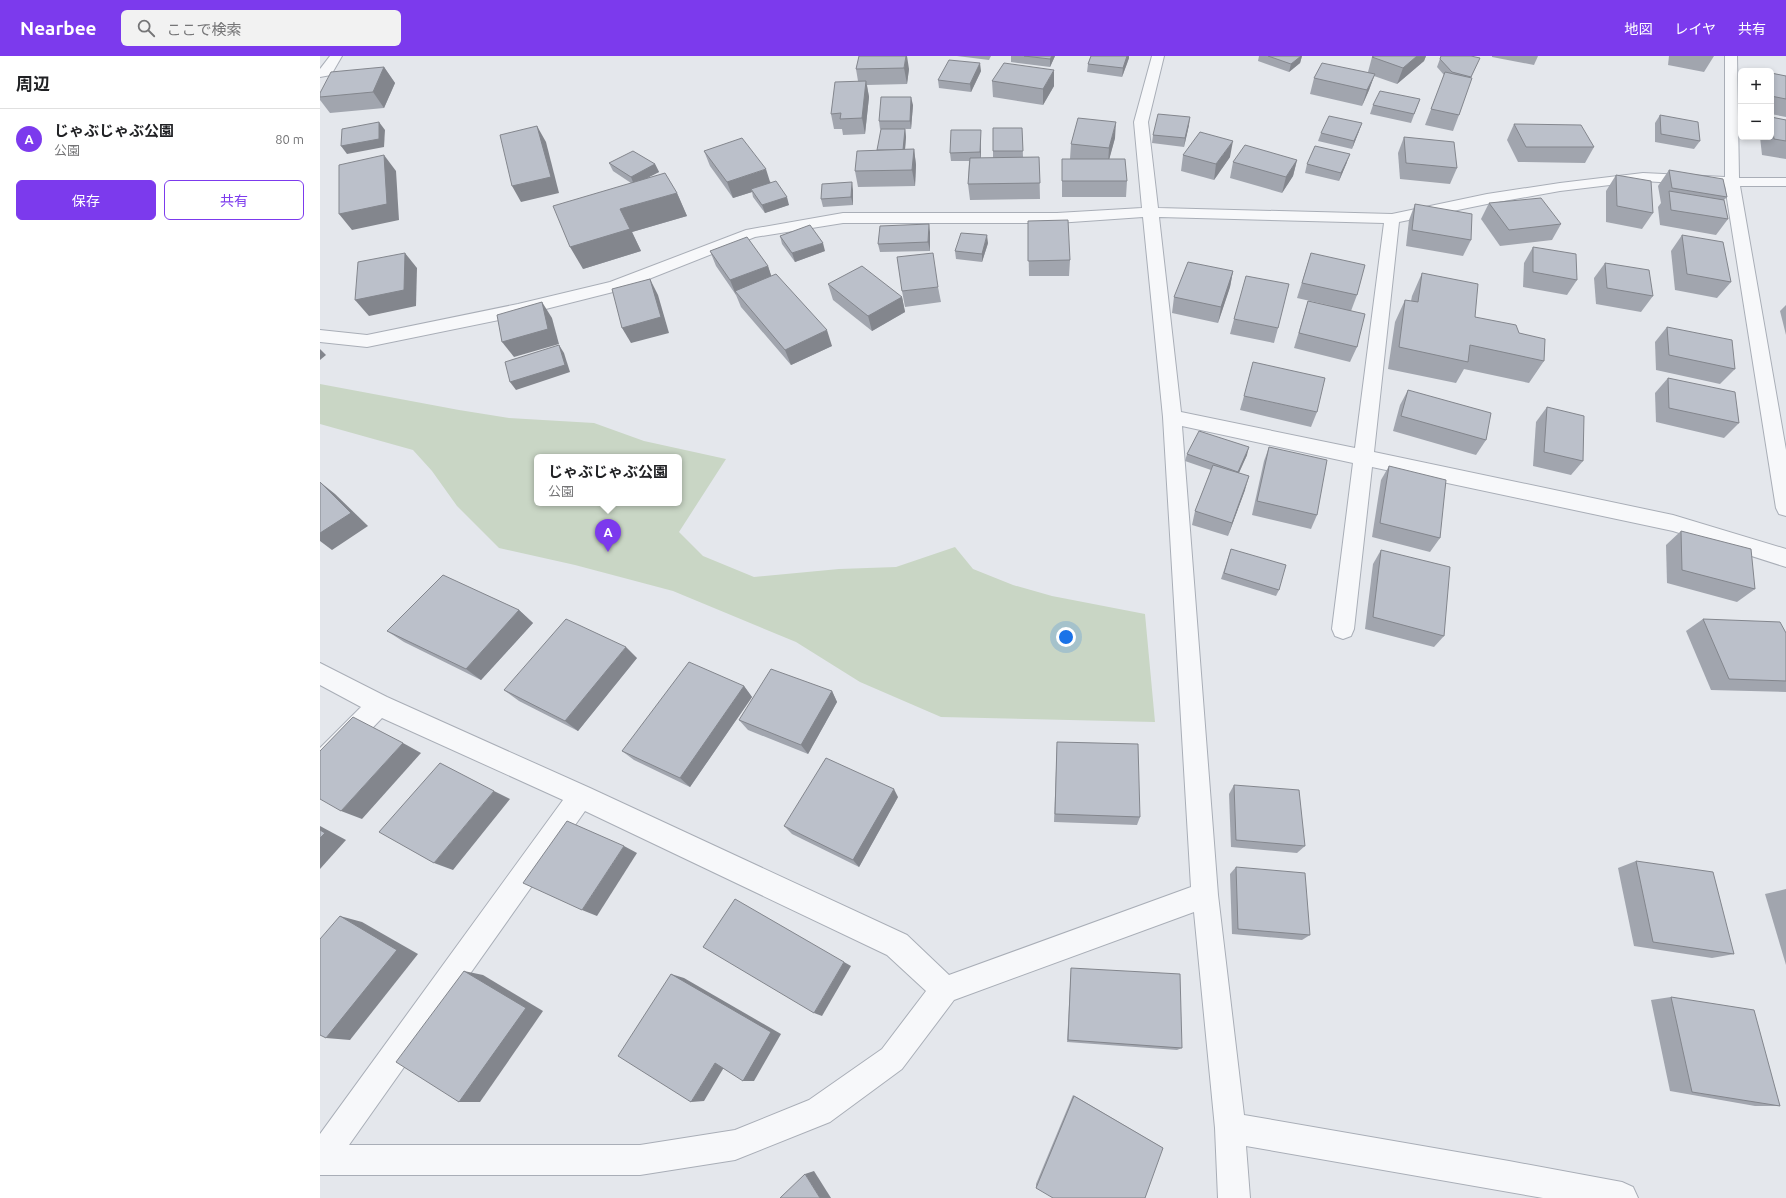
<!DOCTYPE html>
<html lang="ja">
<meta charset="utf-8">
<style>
:root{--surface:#fff;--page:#f2f2f2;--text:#202124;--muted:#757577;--line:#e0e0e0;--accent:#7c3aed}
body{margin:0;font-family:Ubuntu,"Noto Sans JP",sans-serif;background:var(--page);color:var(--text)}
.controls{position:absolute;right:12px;top:12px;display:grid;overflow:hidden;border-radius:6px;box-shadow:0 2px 6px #0003}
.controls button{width:36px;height:36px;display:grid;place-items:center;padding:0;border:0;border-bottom:1px solid var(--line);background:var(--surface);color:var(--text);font:20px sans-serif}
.you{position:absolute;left:746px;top:581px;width:14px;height:14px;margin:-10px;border:3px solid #fff;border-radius:50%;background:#1a73e8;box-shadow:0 0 0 6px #1a73e833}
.badge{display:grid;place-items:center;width:26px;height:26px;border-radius:50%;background:var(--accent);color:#fff;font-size:13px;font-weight:700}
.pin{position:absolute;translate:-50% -33px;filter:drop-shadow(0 1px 2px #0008)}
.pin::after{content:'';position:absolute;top:21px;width:14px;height:12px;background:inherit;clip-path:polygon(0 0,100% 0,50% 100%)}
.popup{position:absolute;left:214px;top:398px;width:148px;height:52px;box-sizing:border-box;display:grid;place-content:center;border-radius:6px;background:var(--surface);filter:drop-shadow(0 1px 3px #0005);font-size:13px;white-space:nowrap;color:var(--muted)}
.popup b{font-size:15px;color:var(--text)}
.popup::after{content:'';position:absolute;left:50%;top:100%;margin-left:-8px;border:8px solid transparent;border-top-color:var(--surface)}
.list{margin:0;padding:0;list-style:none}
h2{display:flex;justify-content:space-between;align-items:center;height:52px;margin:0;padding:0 16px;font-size:17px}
h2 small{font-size:13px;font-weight:400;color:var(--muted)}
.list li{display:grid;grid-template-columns:26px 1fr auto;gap:12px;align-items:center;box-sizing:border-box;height:60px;padding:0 16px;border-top:1px solid var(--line)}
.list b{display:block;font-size:15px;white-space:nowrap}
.list p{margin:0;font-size:13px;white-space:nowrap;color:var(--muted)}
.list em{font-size:13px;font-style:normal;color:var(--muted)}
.actions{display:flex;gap:8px;padding:12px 16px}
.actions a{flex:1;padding:9px 0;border:1px solid var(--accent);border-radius:6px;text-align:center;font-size:14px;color:var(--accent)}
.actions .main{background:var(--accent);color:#fff}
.icon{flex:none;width:22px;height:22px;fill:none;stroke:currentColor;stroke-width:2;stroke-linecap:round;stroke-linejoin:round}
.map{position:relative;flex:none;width:1466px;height:1142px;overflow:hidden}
header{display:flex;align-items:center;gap:24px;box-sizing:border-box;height:56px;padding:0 20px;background:var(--accent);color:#fff}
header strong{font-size:19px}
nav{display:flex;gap:22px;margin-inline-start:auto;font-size:14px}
.search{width:280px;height:36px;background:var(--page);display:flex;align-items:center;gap:10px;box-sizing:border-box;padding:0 14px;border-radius:6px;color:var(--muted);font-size:15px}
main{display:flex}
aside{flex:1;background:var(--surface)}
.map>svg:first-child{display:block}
.green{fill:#c9d6c5;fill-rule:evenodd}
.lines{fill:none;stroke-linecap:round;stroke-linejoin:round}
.minor-casing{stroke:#a9aeb7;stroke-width:2}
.minor{fill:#f7f8fa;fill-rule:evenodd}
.wall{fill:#a1a5ae}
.shaded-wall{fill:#83868d}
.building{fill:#bbc0ca;stroke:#83868d}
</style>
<header>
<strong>Nearbee</strong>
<div class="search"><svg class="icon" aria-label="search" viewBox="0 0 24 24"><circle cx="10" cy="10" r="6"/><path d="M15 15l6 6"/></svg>ここで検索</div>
<nav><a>地図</a><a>レイヤ</a><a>共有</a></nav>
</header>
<main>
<aside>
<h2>周辺<small></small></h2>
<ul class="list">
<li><span class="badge">A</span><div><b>じゃぶじゃぶ公園</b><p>公園</p></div><em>80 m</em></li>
</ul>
<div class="actions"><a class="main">保存</a><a>共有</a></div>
</aside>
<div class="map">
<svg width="1466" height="1142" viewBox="0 0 1466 1142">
<rect width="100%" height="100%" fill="#e4e7ec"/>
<path class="green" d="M0 328 139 354 189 362 274 367 324 385 406 403 359 476 383 500 434 521 519 513 576 511 635 491 653 513 693 529 732 540 825 558 835 666 621 661 540 626 476 586 353 535 255 509 179 492 137 450 112 415 93 394 0 368ZM217 401H359V447H217Z"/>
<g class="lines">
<g class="minor-casing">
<g id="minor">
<polygon points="10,0 22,0 11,19 0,21 0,13"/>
<path d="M832 0H844L828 66 838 152 1072 158 1167 138 1240 127 1323 117 1405 121V0H1417L1419 122H1466V130H1420L1466 394V460L1459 458 1456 452 1405 130 1323 125 1240 135 1167 148 1079 166 1054 396 1353 459 1466 493V511L1353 475 1052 411 1034 573 1031 580 1023 583 1015 580 1012 573 1033 407 862 370 898 839 924 1059 1189 1105 1302 1126 1313 1131 1318 1142H1223L926 1090 930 1142H898L895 1072 874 856 634 944 582 1013 510 1066 415 1104 320 1119H0V1078L243 744 62 662 9 717 0 721V692L41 651 0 629V607L67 641 270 732 587 879 629 919 871 831 843 361 823 161 737 167H523L435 181 301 234 198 260 47 291 0 286V274L47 279 198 248 290 226 426 174 523 157H737L822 152 814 66ZM839 161 1064 167 1035 392 861 356ZM265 755 567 899 606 935 562 993 489 1044 415 1074 320 1089H29Z"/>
</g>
</g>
<use href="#minor" class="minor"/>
</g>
<g class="wall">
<polygon points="539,0 589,13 587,28 547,29 549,41 545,78 523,79 522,73 514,73 511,58 538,25 536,13"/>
<polygon points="637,0 671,0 669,4"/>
<polygon points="691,0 735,0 730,11 691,6"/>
<polygon points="771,0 809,0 809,2 802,21 767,16 768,8"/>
<polygon points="939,0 982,0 980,7 969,16 938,5"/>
<polygon points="1054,0 1106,0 1104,5 1077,28 1054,20 1049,34 1042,50 990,38 994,22 1048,16 1052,1"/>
<polygon points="1121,0 1156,10 1151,21 1139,59 1133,75 1105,69 1124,19 1117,11"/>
<polygon points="1172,0 1218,0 1214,9 1172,1"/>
<polygon points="1349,0 1394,0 1384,16 1348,9"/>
<polygon points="64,11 75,27 64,52 10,57 0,44 0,37"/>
<polygon points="661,15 651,36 619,32 618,24"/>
<polygon points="1451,17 1466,20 1466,61 1451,58"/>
<polygon points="672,25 734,30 723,49 673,41"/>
<polygon points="1100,43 1091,67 1050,58 1053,49"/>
<polygon points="593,49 591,73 560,73 559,65"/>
<polygon points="1340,59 1380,85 1374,93 1335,86 1335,67"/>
<polygon points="1451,61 1466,64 1466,103 1442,99 1440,81 1451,81"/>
<polygon points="1042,67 1039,75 1032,93 998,85 1001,77"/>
<polygon points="1194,68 1274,91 1265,107 1198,106 1187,84"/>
<polygon points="869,69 864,91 832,87 833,79"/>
<polygon points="702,72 703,101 719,101 720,143 650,144 648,128 649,105 631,105 630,97 661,82 661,102 673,102 673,95"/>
<polygon points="585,73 586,81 585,94 594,93 596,109 595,130 538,131 535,115 557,94"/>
<polygon points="1084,81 1137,112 1130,128 1080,123 1078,97"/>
<polygon points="795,82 789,103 807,125 806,141 742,141 742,103 750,103 751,88"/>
<polygon points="384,95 451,126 469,149 445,157 433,141 432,136 413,142 390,110"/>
<polygon points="863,99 910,101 894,124 861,115"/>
<polygon points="977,104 973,120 962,137 910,122 913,106"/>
<polygon points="1027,106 1019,125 985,117 987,108"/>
<polygon points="289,107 335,108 339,116 328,121 357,137 367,160 312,176 321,195 263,213 311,127 293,115"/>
<polygon points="1349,114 1407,141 1404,144 1408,163 1396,179 1340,169 1338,151 1341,147 1338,130"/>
<polygon points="1296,119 1333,157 1322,173 1286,166 1286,135"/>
<polygon points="533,134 533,149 503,151 501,143"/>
<polygon points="1169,147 1241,168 1232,184 1180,190 1161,163"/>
<polygon points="1095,148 1151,184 1143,200 1086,190 1089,164"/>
<polygon points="708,165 750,204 749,220 709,220"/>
<polygon points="610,176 610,195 560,196 558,188"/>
<polygon points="1362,179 1411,226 1397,242 1355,234 1351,195"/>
<polygon points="460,180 505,195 475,206 462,188"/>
<polygon points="668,187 662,206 636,203 635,195"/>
<polygon points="1213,191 1257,224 1247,239 1203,231 1204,207"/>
<polygon points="390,195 448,210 451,220 512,290 471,309 421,251 416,239 396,210"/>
<polygon points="991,197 1037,239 1031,255 1037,291 1030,306 974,292 988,245 1021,252 977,242"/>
<polygon points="1285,207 1333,240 1321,256 1276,248 1274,222"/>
<polygon points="913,215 910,231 898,267 852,257 854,241"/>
<polygon points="1102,217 1155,261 1199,277 1224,305 1209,327 1144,313 1136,327 1068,313 1075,266 1085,244 1091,245 1092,240"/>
<polygon points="508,228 582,241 585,256 552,275 513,244"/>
<polygon points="618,231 621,246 585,251 582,235"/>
<polygon points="1466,249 1466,279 1460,255"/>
<polygon points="914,263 958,272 954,287 910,278"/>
<polygon points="1347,271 1415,313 1400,328 1336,314 1335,286"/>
<polygon points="1348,322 1419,367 1404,382 1336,366 1335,337"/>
<polygon points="1088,334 1166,384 1156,399 1073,375 1080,349"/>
<polygon points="924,340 997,356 991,371 920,354"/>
<polygon points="1227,351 1263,405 1251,419 1213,410 1216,366"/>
<polygon points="949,391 997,459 991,473 932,459 944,405"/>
<polygon points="867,398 927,399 919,417 925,434 908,480 872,469 875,455 891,414 865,405"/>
<polygon points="1069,410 1120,482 1110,496 1052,481 1061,424"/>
<polygon points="1361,475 1435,533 1417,546 1347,527 1346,489"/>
<polygon points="911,493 959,534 956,540 901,523"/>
<polygon points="1061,494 1124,580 1114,591 1045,573 1053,508"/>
<polygon points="199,554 213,567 161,624 84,586 67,575"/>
<polygon points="1383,563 1466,577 1466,636 1391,634 1366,575"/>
<polygon points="317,602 258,675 199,645 184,634"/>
<polygon points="424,630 432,641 370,731 314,704 302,695"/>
<polygon points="512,635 517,646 488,698 428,674 419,664"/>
<polygon points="737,686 820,761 817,769 734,766"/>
<polygon points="914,729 985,790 977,797 911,791 909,738"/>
<polygon points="578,741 539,811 472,778 464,770"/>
<polygon points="1316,805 1414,898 1392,902 1314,890 1298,812"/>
<polygon points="916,811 990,879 982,884 912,878 910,818"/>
<polygon points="1466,833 1466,909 1445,838"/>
<polygon points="751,912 862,992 857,994 747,986"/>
<polygon points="1351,941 1460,1050 1435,1050 1350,1035 1331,944"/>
<polygon points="753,1039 843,1092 716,1132 716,1128"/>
</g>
<g class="shaded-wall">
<polygon points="586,0 587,0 589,13 587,28 584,12"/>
<polygon points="732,0 735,0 730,11 730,3"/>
<polygon points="807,0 809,0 809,2 802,21 803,12"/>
<polygon points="981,0 982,0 980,7 969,16 971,8"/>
<polygon points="1097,0 1106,0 1104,5 1077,28 1083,12"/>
<polygon points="660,7 661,15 651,36 650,28"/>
<polygon points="64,11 75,27 64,52 53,36"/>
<polygon points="734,14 734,30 723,49 723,33"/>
<polygon points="1055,18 1049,34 1042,50 1047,34"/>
<polygon points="546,25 549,41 545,78 542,62"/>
<polygon points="591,41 593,49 591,73 590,65"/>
<polygon points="870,61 869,69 864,91 865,82"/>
<polygon points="59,66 65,74 64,91 27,98 21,90"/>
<polygon points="796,66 795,82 788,108 789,92"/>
<polygon points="1042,67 1039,75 1032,93 1034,85"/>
<polygon points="217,70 226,86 239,137 201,146 192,130"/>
<polygon points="585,73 586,81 584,104 582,96"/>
<polygon points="661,74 661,105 660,96"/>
<polygon points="913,85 910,101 894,124 896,108"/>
<polygon points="594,93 596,109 595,130 592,114"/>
<polygon points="1030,98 1027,106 1019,125 1021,117"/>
<polygon points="64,99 76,115 79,164 32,174 19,158"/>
<polygon points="977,104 973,120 962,137 966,121"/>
<polygon points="335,108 339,116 314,129 311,121"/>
<polygon points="446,113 451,129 431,133 432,136 413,142 407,126"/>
<polygon points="532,126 533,134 533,149 531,141"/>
<polygon points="357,137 367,160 312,176 321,195 263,213 250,191 300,153"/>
<polygon points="467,141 469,149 445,157 442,149"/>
<polygon points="609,168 610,176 610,195 608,186"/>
<polygon points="667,179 668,187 662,206 662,198"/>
<polygon points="503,187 505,195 475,206 472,197"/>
<polygon points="85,197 97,212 96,250 49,260 35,244"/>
<polygon points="448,210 453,225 415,235 416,239 410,224"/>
<polygon points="913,215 910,231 898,267 901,251"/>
<polygon points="330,223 338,239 349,277 311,287 302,272"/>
<polygon points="582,241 585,256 552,275 548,260"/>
<polygon points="222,246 232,262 239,288 194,301 182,286"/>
<polygon points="507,274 512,290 471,309 465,294"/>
<polygon points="239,289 244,297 250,316 196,334 190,326"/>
<polygon points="0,293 6,299 0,304"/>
<polygon points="929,391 927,399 916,423 918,416"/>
<polygon points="929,420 925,434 908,480 912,467"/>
<polygon points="0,426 15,438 48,470 12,494 0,485"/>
<polygon points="199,554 213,567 161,624 146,613"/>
<polygon points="306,591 317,602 258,675 245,665"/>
<polygon points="424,630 432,641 370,731 360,722"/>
<polygon points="512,635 517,646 488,698 481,689"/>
<polygon points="83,687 101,697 42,763 21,755"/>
<polygon points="574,733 578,741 539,811 533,804"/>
<polygon points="174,735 190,743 133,814 114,807"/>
<polygon points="0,770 26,784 0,813"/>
<polygon points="304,790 317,797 277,860 262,854"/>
<polygon points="20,860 42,866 98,898 30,984 6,982"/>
<polygon points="524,906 531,910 502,960 494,957"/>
<polygon points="144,915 163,919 223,955 160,1046 139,1046"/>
<polygon points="351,918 364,922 461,978 434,1025 423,1025"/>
<polygon points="395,1007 406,1008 384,1045 371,1046"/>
<polygon points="494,1115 511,1142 500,1142 485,1118"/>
</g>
<g class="building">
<polygon points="539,0 586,0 584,12 536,13"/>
<polygon points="704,0 732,0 730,3"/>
<polygon points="771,0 807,0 803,12 768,8"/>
<polygon points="948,0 981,0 971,8"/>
<polygon points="1054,0 1097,0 1083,12 1052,1"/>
<polygon points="1121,0 1151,0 1160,2 1151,21 1132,16 1120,3"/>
<polygon points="629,4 660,7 650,28 618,24"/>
<polygon points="684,7 734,14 723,33 672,25"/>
<polygon points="1002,7 1055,18 1047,34 994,22"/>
<polygon points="64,11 53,36 0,41 0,37 11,16"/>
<polygon points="1125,16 1152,22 1139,59 1111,53"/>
<polygon points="1451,17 1466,20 1466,43 1451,40"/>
<polygon points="546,25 542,62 520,63 521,57 511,58 515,26"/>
<polygon points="1060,35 1100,43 1094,58 1053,49"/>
<polygon points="561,41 591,41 590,65 559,65"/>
<polygon points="838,58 870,61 865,82 833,79"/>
<polygon points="1340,59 1378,66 1380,85 1341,78"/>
<polygon points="1009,60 1042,67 1034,85 1001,77"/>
<polygon points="1451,61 1466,64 1466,85 1454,83"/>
<polygon points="758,62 796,66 789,92 751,88"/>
<polygon points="59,66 59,83 21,90 22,73"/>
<polygon points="1194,68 1261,69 1274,91 1206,91"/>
<polygon points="217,70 231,121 192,130 180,79"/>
<polygon points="673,72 702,72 703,95 673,95"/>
<polygon points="561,73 585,73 583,94 557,94"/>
<polygon points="631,74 661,74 660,96 630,97"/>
<polygon points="880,76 913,85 896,108 863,99"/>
<polygon points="1084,81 1134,86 1137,112 1086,107"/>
<polygon points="422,82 446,113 407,126 384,95"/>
<polygon points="925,89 977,104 966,121 913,106"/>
<polygon points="995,90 1030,98 1021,117 987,108"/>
<polygon points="594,93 592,114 535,115 537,95"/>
<polygon points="313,95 335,108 311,121 289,107"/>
<polygon points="64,99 67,148 19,158 19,109"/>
<polygon points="719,101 720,127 648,128 650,102"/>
<polygon points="742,103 805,103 807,125 742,125"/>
<polygon points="1349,114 1403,123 1407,141 1352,132"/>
<polygon points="345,117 357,137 300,153 310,173 250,191 233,150"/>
<polygon points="1296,119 1331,125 1333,157 1297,150"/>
<polygon points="456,125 467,141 442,149 431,133"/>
<polygon points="532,126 531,141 501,143 502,128"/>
<polygon points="1349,135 1404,144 1408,163 1351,154"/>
<polygon points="1221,142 1241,168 1189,174 1169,147"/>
<polygon points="1095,148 1152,158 1151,184 1092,174"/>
<polygon points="748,164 750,204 708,205 708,165"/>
<polygon points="609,168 608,186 558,188 560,170"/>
<polygon points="490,169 503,187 472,197 460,180"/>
<polygon points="641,177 667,179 662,198 635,195"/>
<polygon points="1362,179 1403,186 1411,226 1367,218"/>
<polygon points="427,181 448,210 410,224 390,195"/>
<polygon points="1213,191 1256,198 1257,224 1213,216"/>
<polygon points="85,197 84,234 35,244 38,206"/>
<polygon points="613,197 618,231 582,235 577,201"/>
<polygon points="991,197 1045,209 1037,239 982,227"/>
<polygon points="868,206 913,215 901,251 854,241"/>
<polygon points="1285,207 1329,214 1333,240 1287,232"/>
<polygon points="542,210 582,241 548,260 508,228"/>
<polygon points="1102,217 1158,228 1155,261 1196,269 1199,277 1225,283 1224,305 1150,289 1148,306 1079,291 1085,244 1098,246"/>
<polygon points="456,218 507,274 465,294 415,235"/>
<polygon points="926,220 969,228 958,272 914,263"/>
<polygon points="330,223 341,261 302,272 292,233"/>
<polygon points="988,245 1045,258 1037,291 979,277"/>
<polygon points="222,246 228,273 182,286 177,259"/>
<polygon points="1347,271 1412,284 1415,313 1349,299"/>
<polygon points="239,289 245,309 190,326 185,306"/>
<polygon points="933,306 1005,322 997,356 924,340"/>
<polygon points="1348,322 1415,336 1419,367 1349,352"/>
<polygon points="1088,334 1171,357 1166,384 1081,360"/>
<polygon points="1227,351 1264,360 1263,405 1224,396"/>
<polygon points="879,375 929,391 918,416 867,398"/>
<polygon points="949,391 1007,404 997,459 937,445"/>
<polygon points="893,409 929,420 912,467 875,455"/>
<polygon points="1069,410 1126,424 1120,482 1060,467"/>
<polygon points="0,426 31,457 0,477"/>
<polygon points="1361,475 1431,493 1435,533 1362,514"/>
<polygon points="911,493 966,509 959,534 904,517"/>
<polygon points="1061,494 1130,511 1124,580 1053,561"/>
<polygon points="123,519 199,554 146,613 67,575"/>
<polygon points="246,563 306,591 245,665 184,634"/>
<polygon points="1383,563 1460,566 1466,577 1466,625 1409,623"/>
<polygon points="369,606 424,630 360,722 302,695"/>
<polygon points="451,613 512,635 481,689 419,664"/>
<polygon points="33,661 83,687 21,755 0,743 0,695"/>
<polygon points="737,686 818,688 820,761 735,758"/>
<polygon points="506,702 574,733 533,804 464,770"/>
<polygon points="120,707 174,735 114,807 59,776"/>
<polygon points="914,729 979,734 985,790 916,784"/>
<polygon points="247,765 304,790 262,854 203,827"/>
<polygon points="0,774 5,777 0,782"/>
<polygon points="1316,805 1393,816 1414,898 1333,886"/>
<polygon points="916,811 985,817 990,879 918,873"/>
<polygon points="415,843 524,906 494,957 383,891"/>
<polygon points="20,860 77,894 6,982 0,979 0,883"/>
<polygon points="751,912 860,918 862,992 748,984"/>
<polygon points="144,915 206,952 139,1046 76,1006"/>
<polygon points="351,918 451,976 423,1025 395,1007 371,1046 298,1000"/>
<polygon points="1351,941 1434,954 1460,1050 1372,1036"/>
<polygon points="754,1040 843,1092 825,1142 733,1142 716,1132"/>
<polygon points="485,1118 500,1142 460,1142"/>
</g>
</svg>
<div class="controls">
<button>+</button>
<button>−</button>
</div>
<div class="you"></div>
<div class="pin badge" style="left:288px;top:496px">A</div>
<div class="popup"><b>じゃぶじゃぶ公園</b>公園</div>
</div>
</main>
